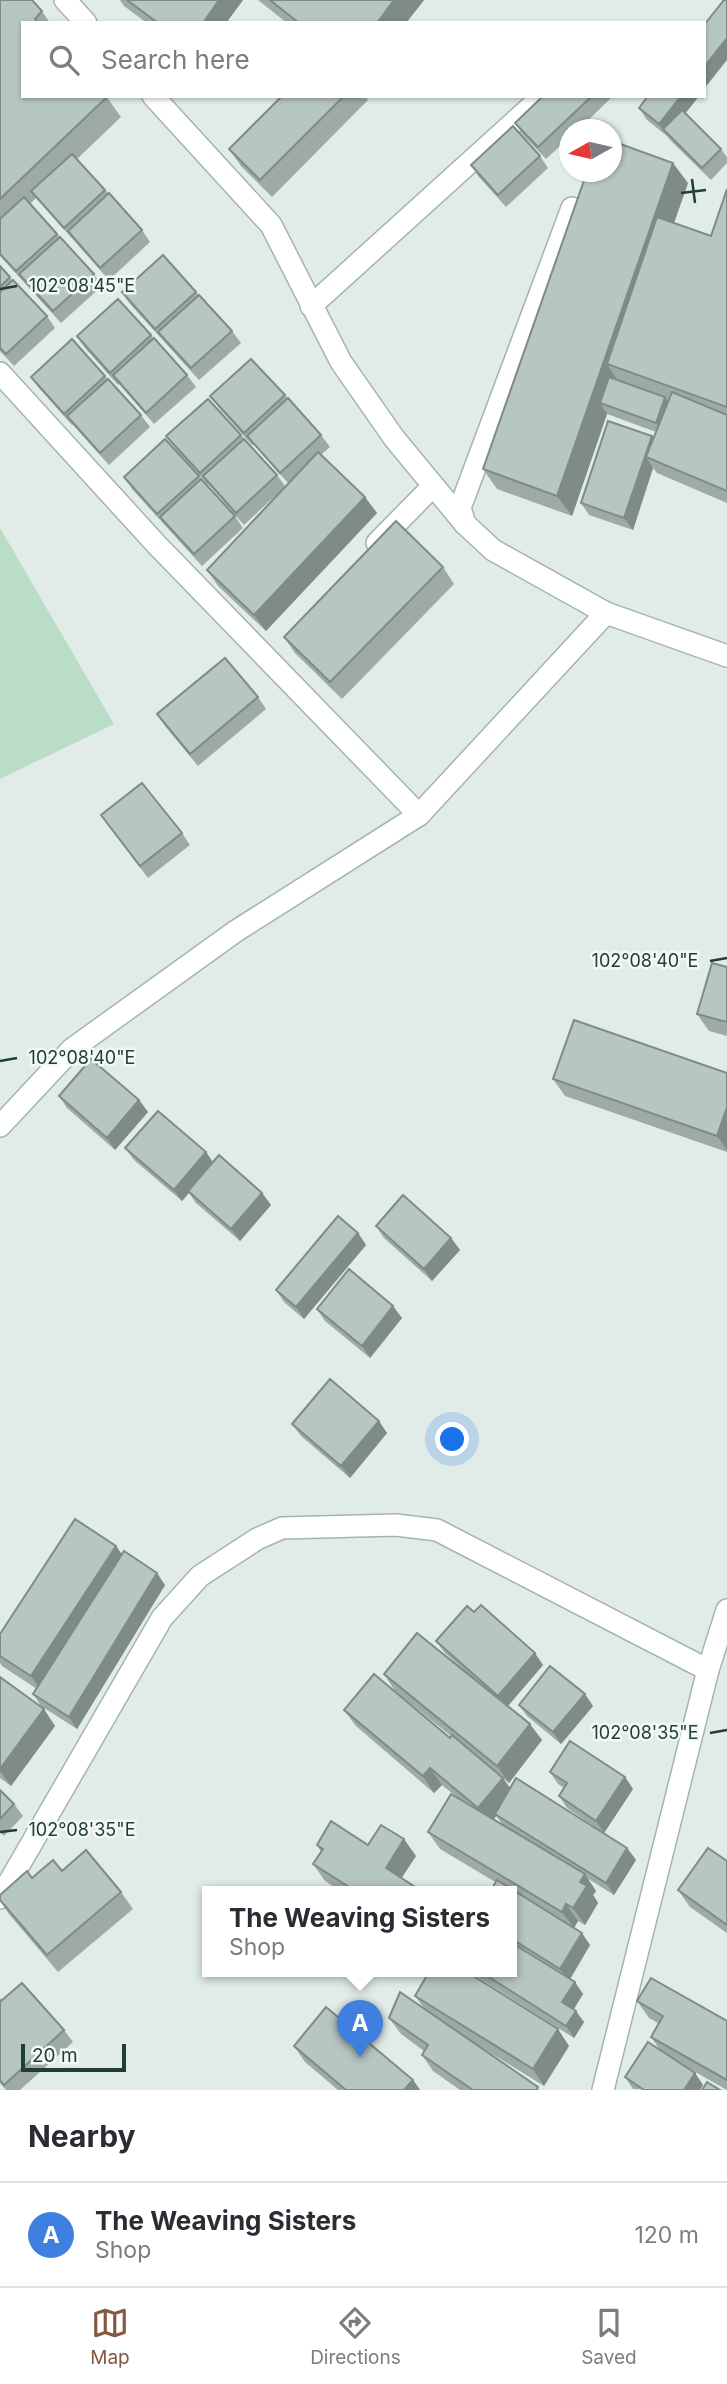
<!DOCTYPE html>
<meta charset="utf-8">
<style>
:root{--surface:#fff;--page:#f2f2f3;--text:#2b2b33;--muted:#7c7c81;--line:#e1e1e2;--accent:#865842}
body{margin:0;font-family:Inter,sans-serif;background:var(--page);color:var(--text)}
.compass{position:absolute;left:559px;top:119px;width:63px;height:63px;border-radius:50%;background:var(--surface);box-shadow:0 2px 5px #0004;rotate:262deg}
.scale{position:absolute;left:21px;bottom:18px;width:105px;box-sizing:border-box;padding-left:7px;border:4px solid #213d38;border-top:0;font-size:19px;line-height:24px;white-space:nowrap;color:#213d38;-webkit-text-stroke:5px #f1f8f5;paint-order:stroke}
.you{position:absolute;left:453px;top:1440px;width:24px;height:24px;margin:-18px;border:5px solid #fff;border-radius:50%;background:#1a73e8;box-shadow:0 0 0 10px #1a73e833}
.badge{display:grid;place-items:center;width:46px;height:46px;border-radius:50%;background:var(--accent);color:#fff;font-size:23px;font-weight:700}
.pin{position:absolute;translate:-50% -58px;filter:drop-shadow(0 2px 4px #0008)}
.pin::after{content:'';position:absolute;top:37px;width:24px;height:21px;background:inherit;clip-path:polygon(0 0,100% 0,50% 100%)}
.popup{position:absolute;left:202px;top:1886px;width:315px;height:91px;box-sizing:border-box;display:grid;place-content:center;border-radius:0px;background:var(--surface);filter:drop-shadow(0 2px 5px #0005);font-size:23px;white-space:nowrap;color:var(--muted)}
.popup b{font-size:26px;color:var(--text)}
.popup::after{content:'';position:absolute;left:50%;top:100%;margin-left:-14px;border:14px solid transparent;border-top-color:var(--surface)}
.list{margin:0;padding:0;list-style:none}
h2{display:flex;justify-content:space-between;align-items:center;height:91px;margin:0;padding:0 28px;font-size:30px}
h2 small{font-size:23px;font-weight:400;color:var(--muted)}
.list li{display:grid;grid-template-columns:46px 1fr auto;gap:21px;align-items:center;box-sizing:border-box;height:105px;padding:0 28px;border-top:2px solid var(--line)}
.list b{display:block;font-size:26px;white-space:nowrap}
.list p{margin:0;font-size:23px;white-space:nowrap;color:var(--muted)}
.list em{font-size:23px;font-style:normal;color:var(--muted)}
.icon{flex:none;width:38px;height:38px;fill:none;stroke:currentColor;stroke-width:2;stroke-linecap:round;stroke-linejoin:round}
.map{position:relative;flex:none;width:727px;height:2090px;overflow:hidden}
.search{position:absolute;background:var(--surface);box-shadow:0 2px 5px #0004;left:21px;right:21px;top:21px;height:77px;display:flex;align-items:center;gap:18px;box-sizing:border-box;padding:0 24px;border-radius:0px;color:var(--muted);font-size:26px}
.sheet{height:196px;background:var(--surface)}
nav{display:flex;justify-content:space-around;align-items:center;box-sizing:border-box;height:98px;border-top:2px solid var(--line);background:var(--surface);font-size:19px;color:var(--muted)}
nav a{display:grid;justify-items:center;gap:4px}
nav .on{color:var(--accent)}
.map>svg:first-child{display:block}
.green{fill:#b9ddc7}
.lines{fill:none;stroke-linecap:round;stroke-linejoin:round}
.lane-casing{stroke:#a4b4b0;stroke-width:24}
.street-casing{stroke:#a4b4b0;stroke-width:24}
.lane{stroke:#fff;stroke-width:21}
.street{stroke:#fff;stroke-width:21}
.wall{fill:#9daaa6;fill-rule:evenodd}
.shaded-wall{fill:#7f8b87}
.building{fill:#b6c6c1;stroke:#7f8b87;stroke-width:2}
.ticks{fill:none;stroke:#213d38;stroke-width:2.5}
.ticks-label{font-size:18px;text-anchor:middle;fill:#213d38;stroke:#f1f8f5;stroke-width:5;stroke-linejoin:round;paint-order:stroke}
</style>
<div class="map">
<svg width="727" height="2090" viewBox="0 0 727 2090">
<rect width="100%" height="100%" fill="#e1ece8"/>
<polygon class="green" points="0,528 114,724 0,779"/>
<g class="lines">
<g class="lane-casing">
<g id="lane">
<polyline points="65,0 86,23"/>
<polyline points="153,96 271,225 341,362 394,438 465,524 493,550 606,613 727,656"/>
<polyline points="311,306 543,96"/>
<polyline points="0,373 156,544 419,815"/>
<polyline points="465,524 460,508 572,208"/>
<polyline points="377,543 433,486"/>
<polyline points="0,1126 72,1049 236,931 419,815 606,613"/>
<polyline points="0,1898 162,1618 200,1576 257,1539 282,1528 396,1525 437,1530 708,1670"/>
</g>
</g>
<g class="street-casing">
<polyline id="street" points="603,2090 708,1670 727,1610"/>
</g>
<use href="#lane" class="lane"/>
<use href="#street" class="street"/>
</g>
<g class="wall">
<polygon points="0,0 42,11 50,23 23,23 106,96 121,117 77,159 142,230 150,242 109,280 36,198 30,204 94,274 102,286 61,323 0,256"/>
<polygon points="120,0 243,0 226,23 147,23 124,6"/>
<polygon points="258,0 424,0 406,23 287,23"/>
<polygon points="282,96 365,96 368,100 272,197 241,166 229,149"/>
<polygon points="543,96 613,96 578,130 570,130 570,137 546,159 523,135 515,123"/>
<polygon points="648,96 699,96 685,114 721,149 727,157 727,163 711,180 671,141 667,136 647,120 639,108"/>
<polygon points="540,156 548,168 506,207 479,177 471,165"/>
<polygon points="688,183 674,223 711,236 727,189 727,503 657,473 653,468 633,530 589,515 581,503 653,438 656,432 607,414 572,516 497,489 483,469"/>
<polygon points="0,266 13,281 47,316 55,328 14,366 0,351"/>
<polygon points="122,292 196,292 232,331 241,343 199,380 130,304"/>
<polygon points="151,335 187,375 196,387 154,424 119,384 118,385 85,348 77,336"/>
<polygon points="105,376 141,415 150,427 109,465 73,425 72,425 39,388 31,377"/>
<polygon points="285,395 321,435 330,447 321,455 377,513 266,631 218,586 207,570 276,495 244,525 209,485 208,485 175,448 166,436 241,435 277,475 285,486 288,483 253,444 252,445 219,408 210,396"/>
<polygon points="199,476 235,516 243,528 202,566 132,489 124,477"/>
<polygon points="443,567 454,584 342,699 295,653 284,637"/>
<polygon points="258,697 266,709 198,766 165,726 157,714"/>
<polygon points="101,815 182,833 190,845 148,878"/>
<polygon points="727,967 727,1036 709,1031 697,1014"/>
<polygon points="727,1073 727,1152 565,1096 553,1079"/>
<polygon points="59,1096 139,1100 148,1112 115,1150 67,1108"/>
<polygon points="125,1148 206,1152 213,1162 262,1193 271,1205 240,1241 196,1203 189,1193 182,1201 134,1160"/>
<polygon points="376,1226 451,1238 460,1250 432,1281 384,1238"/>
<polygon points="358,1233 366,1245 304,1319 284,1302 276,1290"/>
<polygon points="317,1309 402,1318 370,1358 325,1321"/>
<polygon points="292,1424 387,1433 350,1478 301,1436"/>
<polygon points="116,1546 122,1555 165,1585 77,1729 41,1706 33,1694 37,1689 2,1666 0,1663 0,1634"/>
<path d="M474 1612 543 1665 508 1706 542 1740 509 1783 500 1776 510 1788 627 1848 636 1860 614 1895 587 1878 596 1891 593 1895 598 1903 585 1925 578 1921 574 1928 590 1945 570 1979 583 1994 573 2009 584 2022 574 2038 476 1976 473 1972H512V1892L440 1849 428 1832 458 1798 442 1785 434 1793 356 1726 344 1710 450 1738 451 1736 395 1691 384 1674 465 1671 445 1653 436 1641ZM496 1816 503 1825 494 1820Z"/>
<polygon points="0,1677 55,1726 11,1786 0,1778"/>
<polygon points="519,1705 593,1706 561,1744 527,1716"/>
<polygon points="550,1772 625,1777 633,1789 604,1833 567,1808 559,1796 564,1788 558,1784"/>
<polygon points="0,1790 14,1804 23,1816 4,1836 0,1832"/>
<polygon points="317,1845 368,1845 416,1856 401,1878 423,1892 342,1892 325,1881 313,1864 321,1852"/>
<polygon points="727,1861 727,1933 690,1907 678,1890"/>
<polygon points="62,1871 121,1892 133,1909 58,1972 9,1914 0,1901 32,1878"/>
<polygon points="428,1972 467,1972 569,2046 544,2086 457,2032 540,2090 460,2090 433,2071 422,2055 424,2051 401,2034 389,2018 424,2008 415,1996 429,1973"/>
<polygon points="0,2000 64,2030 73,2042 20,2090 6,2090 0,2083"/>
<polygon points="637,2001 727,2021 727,2090 683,2065 695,2073 703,2085 700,2090 633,2089 625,2077 660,2050 651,2037 658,2023 649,2018"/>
<polygon points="294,2046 413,2080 420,2090 338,2090 305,2062"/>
</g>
<g class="shaded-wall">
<polygon points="219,0 243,0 226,23 203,23"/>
<polygon points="394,0 424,0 406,23 377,23"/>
<polygon points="727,38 727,60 704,89 704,67"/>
<polygon points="681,96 699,96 668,135 663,129 667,136 659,124"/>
<polygon points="673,163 688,183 622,370 607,364 618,381 600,403 607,414 572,516 557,496"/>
<polygon points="665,397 673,409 664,435 656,423"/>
<polygon points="652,436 660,448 646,457 653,468 633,530 624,518"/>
<polygon points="365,497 377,513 266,631 254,615"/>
<polygon points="139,1100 148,1112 115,1150 107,1138"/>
<polygon points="727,1107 727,1150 717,1136"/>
<polygon points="206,1152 214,1164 182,1201 174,1190"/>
<polygon points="262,1193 271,1205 240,1241 231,1229"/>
<polygon points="358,1233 366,1245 304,1319 296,1307"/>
<polygon points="451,1238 460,1250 432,1281 424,1269"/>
<polygon points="393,1306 402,1318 370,1358 362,1346"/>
<polygon points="379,1421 387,1433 350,1478 341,1466"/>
<polygon points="116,1546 128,1563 43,1693 31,1676"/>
<polygon points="157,1573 165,1585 77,1729 69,1717"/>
<polygon points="535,1653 543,1665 506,1708 498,1696"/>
<polygon points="585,1694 593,1706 561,1744 553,1732"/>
<polygon points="44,1709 55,1726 11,1786 0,1771 0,1769"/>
<polygon points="530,1724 542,1740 509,1783 497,1766"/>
<polygon points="430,1768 442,1785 434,1793 423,1776"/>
<polygon points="625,1777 633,1789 604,1833 596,1821"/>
<polygon points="503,1778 515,1795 495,1814 496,1816 489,1825 478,1808"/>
<polygon points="404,1839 416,1856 397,1885 386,1868"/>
<polygon points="627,1848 636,1860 614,1895 606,1883"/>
<polygon points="585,1874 596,1891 593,1895 598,1903 585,1925 573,1908 580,1882"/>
<polygon points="566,1904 578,1921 574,1928 562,1912"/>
<polygon points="582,1933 590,1945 569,1981 560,1969"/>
<polygon points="575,1982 583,1994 571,2014 562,2002"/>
<polygon points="576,2011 584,2022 574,2038 566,2026"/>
<polygon points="558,2029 569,2046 544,2086 533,2069"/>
<polygon points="695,2073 703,2085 700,2090 684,2090"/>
<polygon points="413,2080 420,2090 404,2090"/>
</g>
<g class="building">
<polygon points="0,0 32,0 42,11 35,19 38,23 23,23 23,96 106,96 107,97 0,199"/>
<polygon points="127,0 219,0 203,23 158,23"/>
<polygon points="270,0 394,0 377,23 299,23"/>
<polygon points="724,0 727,0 727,38 704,67 704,25"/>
<polygon points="282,96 344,96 260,180 229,149"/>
<polygon points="543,96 592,96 538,147 515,123"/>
<polygon points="648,96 681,96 659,124 639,108"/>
<polygon points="682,110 721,149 702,168 663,129"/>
<polygon points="513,126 540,156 498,195 471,165"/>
<polygon points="612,141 673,163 557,496 483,469 587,172 612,172"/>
<polygon points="72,154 105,190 64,228 31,191"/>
<polygon points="727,189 727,407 607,364 657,217 711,236"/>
<polygon points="109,193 142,230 100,268 68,231"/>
<polygon points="24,197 57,234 16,271 0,254 0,219"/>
<polygon points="60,237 94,274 53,311 19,274"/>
<polygon points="163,255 196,292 155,329 122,292"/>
<polygon points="0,266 10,277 0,287"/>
<polygon points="13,280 47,316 6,354 0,348 0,292"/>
<polygon points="199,295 232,331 191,368 158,332"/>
<polygon points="118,299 151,335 110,373 77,336"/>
<polygon points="154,338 187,375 146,413 113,375"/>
<polygon points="72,339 105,376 64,414 31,377"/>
<polygon points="251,359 285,395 244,433 210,396"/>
<polygon points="609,377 665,397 656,423 600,403"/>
<polygon points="108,379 141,415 100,453 67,416"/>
<polygon points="672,392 727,415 727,491 646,457"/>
<polygon points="288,398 321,435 280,473 247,436"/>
<polygon points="208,399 241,435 200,473 166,436"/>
<polygon points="608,421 652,436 624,518 581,503"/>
<polygon points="165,439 199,476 157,514 124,477"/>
<polygon points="244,439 277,475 236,513 203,476"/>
<polygon points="318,452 365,497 254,615 207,570"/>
<polygon points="201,479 235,516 194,554 160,517"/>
<polygon points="396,521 443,567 330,682 284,637"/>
<polygon points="225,658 258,697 190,754 157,714"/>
<polygon points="142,783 182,833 140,866 101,815"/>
<polygon points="712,963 727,967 727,1022 697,1014"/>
<polygon points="574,1020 727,1073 727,1107 717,1136 553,1079"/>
<polygon points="91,1059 139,1100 107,1138 59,1096"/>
<polygon points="158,1111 206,1152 174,1190 125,1148"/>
<polygon points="219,1155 262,1193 231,1229 188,1191"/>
<polygon points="403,1195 451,1238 424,1269 376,1226"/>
<polygon points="338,1216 358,1233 296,1307 276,1290"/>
<polygon points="349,1269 393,1306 362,1346 317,1309"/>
<polygon points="330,1379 379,1421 341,1466 292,1424"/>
<polygon points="75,1519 116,1546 31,1676 0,1656 0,1634"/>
<polygon points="124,1551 157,1573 69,1717 33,1694"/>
<polygon points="481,1605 535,1653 498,1696 436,1641 467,1606 474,1612"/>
<polygon points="417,1633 530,1724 497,1766 384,1674"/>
<polygon points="550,1666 585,1694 553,1732 519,1705"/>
<polygon points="374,1674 450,1738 452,1735 503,1778 478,1808 430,1768 423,1776 344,1710"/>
<polygon points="0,1677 44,1709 0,1769"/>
<polygon points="570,1741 625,1777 596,1821 559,1796 567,1783 550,1772"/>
<polygon points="516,1778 627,1848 606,1883 495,1814"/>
<polygon points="0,1790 14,1804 0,1819"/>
<polygon points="451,1794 585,1874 580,1882 587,1886 573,1908 566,1904 562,1912 428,1832"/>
<polygon points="331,1821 368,1845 381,1825 404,1839 386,1868 423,1892 357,1892 313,1864 323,1849 317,1845"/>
<polygon points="708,1848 727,1861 727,1925 678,1890"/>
<polygon points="86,1850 121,1892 47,1955 0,1900 0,1895 27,1871 32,1878 53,1860 62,1871"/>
<polygon points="497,1880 582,1933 560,1969 512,1939 512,1892 490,1892"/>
<polygon points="512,1943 575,1982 562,2002 576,2011 566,2026 481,1972 512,1972"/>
<polygon points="429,1972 467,1972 558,2029 533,2069 415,1996"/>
<polygon points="651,1978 727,2021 727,2080 651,2037 663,2016 637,2001"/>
<polygon points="22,1983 64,2030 4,2085 0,2080 0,2000 1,2001"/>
<polygon points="400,1992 538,2087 536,2090 473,2090 422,2055 428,2045 389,2018"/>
<polygon points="326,2007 413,2080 404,2090 346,2090 294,2046"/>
<polygon points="648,2042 695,2073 684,2090 644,2090 625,2077"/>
<polygon points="707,2082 720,2090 702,2090"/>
</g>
<path class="ticks" d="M692 179 695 203M681 193 706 190M0 289 17 286M710 961 727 958M0 1061 17 1058M710 1733 727 1730M0 1832 17 1830"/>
<g class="ticks-label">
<text x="82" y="292">102°08'45"E</text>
<text x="645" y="967">102°08'40"E</text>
<text x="82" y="1064">102°08'40"E</text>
<text x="645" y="1739">102°08'35"E</text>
<text x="82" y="1836">102°08'35"E</text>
</g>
</svg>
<svg class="compass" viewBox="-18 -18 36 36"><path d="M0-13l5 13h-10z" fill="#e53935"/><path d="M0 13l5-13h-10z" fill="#7c7c81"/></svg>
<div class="scale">20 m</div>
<div class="you"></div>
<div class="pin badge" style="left:360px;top:2058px;background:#3f7fe0">A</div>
<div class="popup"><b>The Weaving Sisters</b>Shop</div>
<div class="search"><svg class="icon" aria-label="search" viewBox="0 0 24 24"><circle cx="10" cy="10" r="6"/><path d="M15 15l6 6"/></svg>Search here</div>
</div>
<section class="sheet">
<h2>Nearby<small></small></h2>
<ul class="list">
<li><span class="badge" style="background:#3f7fe0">A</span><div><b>The Weaving Sisters</b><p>Shop</p></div><em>120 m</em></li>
</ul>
</section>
<nav>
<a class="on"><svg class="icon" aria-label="map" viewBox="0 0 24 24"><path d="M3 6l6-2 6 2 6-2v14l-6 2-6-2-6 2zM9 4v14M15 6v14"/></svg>Map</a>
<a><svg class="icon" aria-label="directions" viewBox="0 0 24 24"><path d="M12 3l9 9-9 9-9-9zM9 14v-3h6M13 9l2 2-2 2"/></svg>Directions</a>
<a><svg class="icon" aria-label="saved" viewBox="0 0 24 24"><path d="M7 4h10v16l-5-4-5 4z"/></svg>Saved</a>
</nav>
